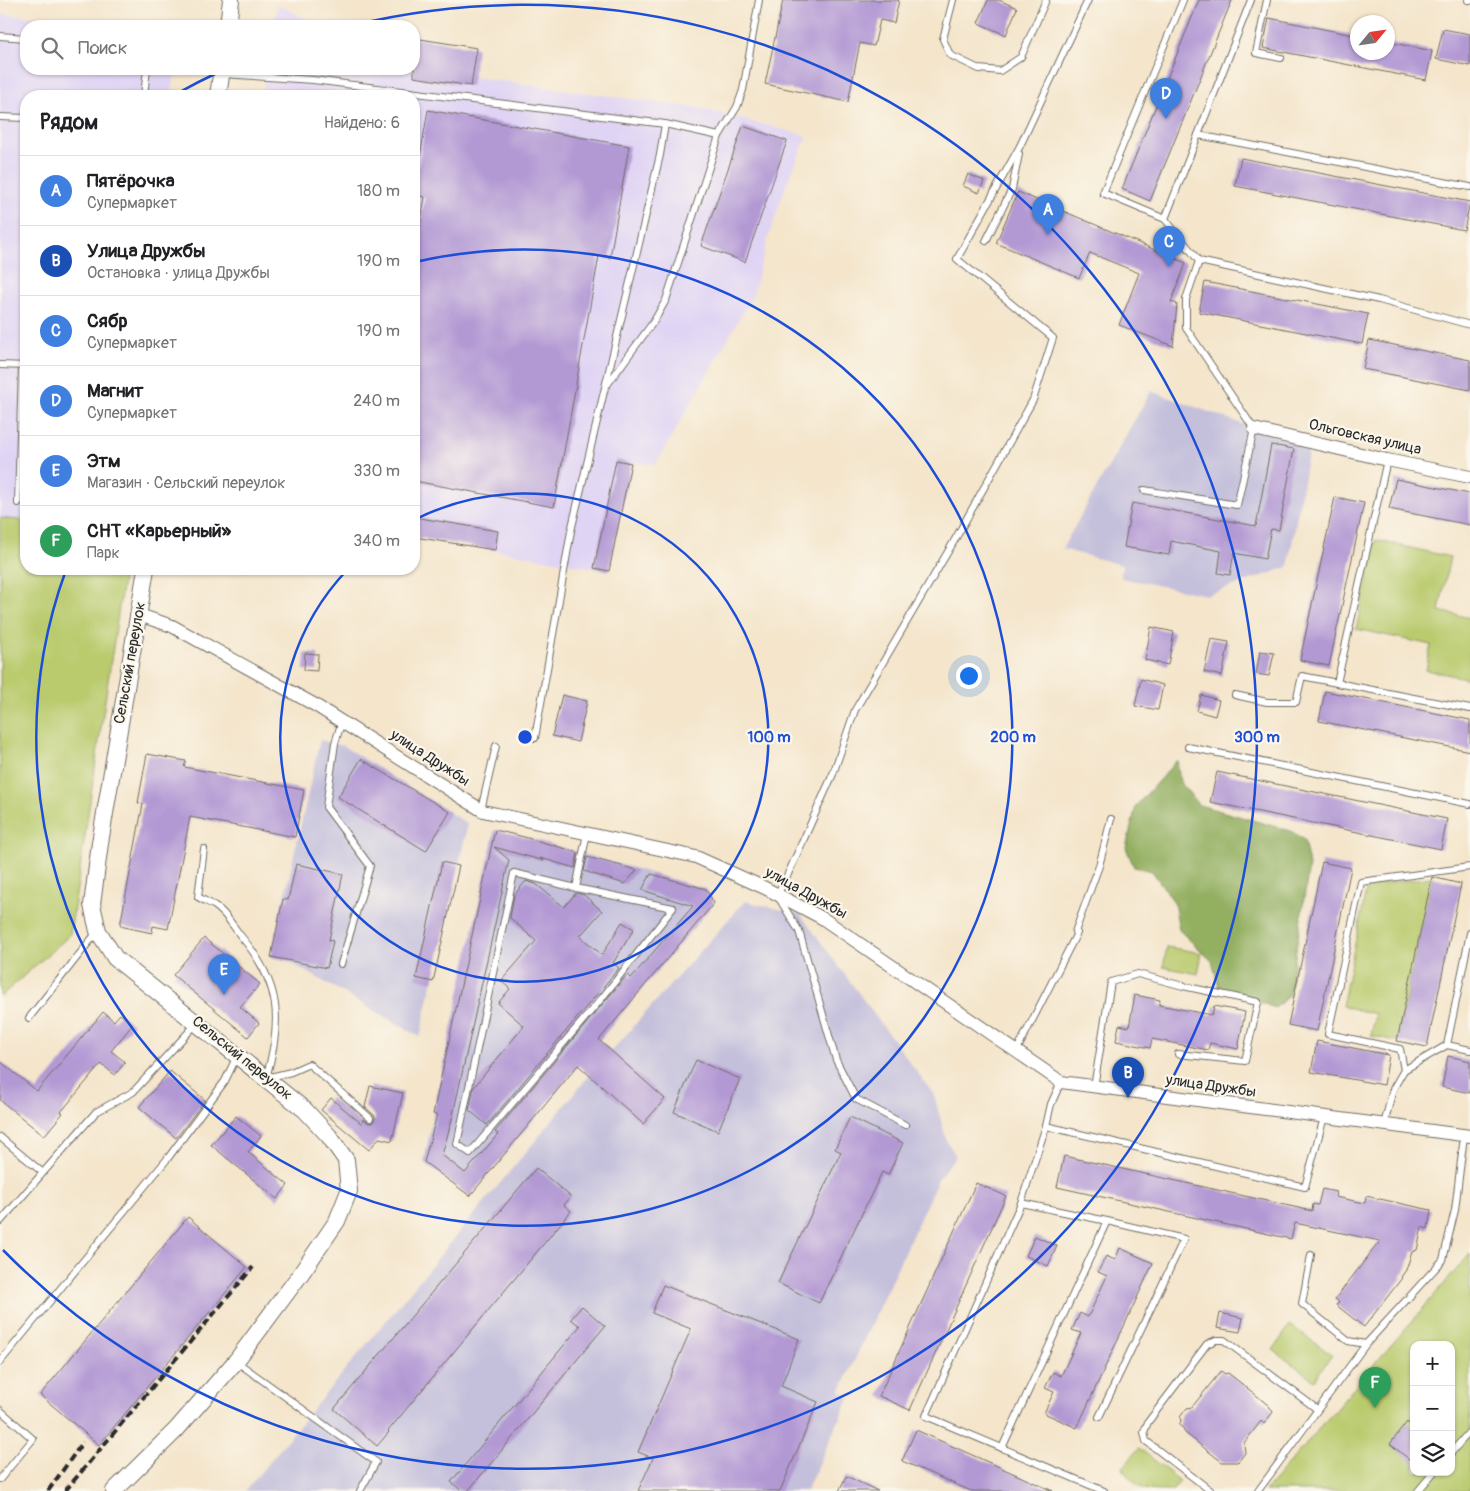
<!DOCTYPE html>
<html lang="ru">
<meta charset="utf-8">
<style>
:root{--surface:#fff;--page:#f6f6f6;--text:#202124;--muted:#757577;--line:#e0e0e0;--accent:#db2777}
body{margin:0;font-family:Pangolin,sans-serif;background:var(--page);color:var(--text)}
.controls{position:absolute;right:15px;bottom:15px;display:grid;overflow:hidden;border-radius:10px;box-shadow:0 1px 4px #0004}
.controls button{width:45px;height:45px;display:grid;place-items:center;padding:0;border:0;border-bottom:1px solid var(--line);background:var(--surface);color:var(--text);font:25px sans-serif}
.compass{position:absolute;left:1350px;top:15px;width:45px;height:45px;border-radius:50%;background:var(--surface);box-shadow:0 1px 4px #0004;rotate:61deg}
.you{position:absolute;left:968px;top:675px;width:18px;height:18px;margin:-12px;border:4px solid #fff;border-radius:50%;background:#1a73e8;box-shadow:0 0 0 8px #1a73e833}
.badge{display:grid;place-items:center;width:32px;height:32px;border-radius:50%;background:var(--accent);color:#fff;font-size:16px;font-weight:700}
.pin{position:absolute;translate:-50% -41px;filter:drop-shadow(0 1px 2px #0008)}
.pin::after{content:'';position:absolute;top:26px;width:18px;height:15px;background:inherit;clip-path:polygon(0 0,100% 0,50% 100%)}
.list{margin:0;padding:0;list-style:none}
h2{display:flex;justify-content:space-between;align-items:center;height:65px;margin:0;padding:0 20px;font-size:21px}
h2 small{font-size:16px;font-weight:400;color:var(--muted)}
.list li{display:grid;grid-template-columns:32px 1fr auto;gap:15px;align-items:center;box-sizing:border-box;height:70px;padding:0 20px;border-top:1px solid var(--line)}
.list b{display:block;font-size:19px;white-space:nowrap}
.list p{margin:0;font-size:16px;white-space:nowrap;color:var(--muted)}
.list em{font-size:16px;font-style:normal;color:var(--muted)}
.icon{flex:none;width:28px;height:28px;fill:none;stroke:currentColor;stroke-width:2;stroke-linecap:round;stroke-linejoin:round}
.map{position:relative;flex:none;width:1470px;height:1491px;overflow:hidden}
.search{position:absolute;background:var(--surface);box-shadow:0 1px 4px #0004;left:20px;top:20px;width:400px;height:55px;display:flex;align-items:center;gap:12px;box-sizing:border-box;padding:0 18px;border-radius:20px;color:var(--muted);font-size:19px}
.panel{position:absolute;background:var(--surface);box-shadow:0 1px 4px #0004;left:20px;top:90px;width:400px;height:485px;border-radius:20px}
.map>svg:first-child{display:block}
.built{fill:#e0d4f4}
.industrial{fill:#c4c0db}
.green{fill:#bacb6e;stroke:#727b4c;fill-rule:evenodd}
.forest{fill:#93af61;stroke:#5f6d46}
.building{fill:#b299d4}
.lines{fill:none;stroke-linecap:round;stroke-linejoin:round}
.service-casing{stroke:#716c63;stroke-width:8}
.minor-casing{stroke:#716c63;stroke-width:14}
.tertiary-casing{stroke:#716c63;stroke-width:18}
.service{stroke:#fff;stroke-width:6}
.minor{stroke:#fff;stroke-width:12}
.tertiary{stroke:#fff;stroke-width:16}
.rail{stroke:#2b2b2b;stroke-width:4;stroke-dasharray:8 4;stroke-linecap:butt}
.ring{fill:none;stroke:#1d4ed8;stroke-width:2.5}
.labels{text-anchor:middle;dominant-baseline:central;stroke-width:4.5;stroke-linejoin:round;paint-order:stroke}
.street-label{font-size:15px;fill:#2b2b2b;stroke:#fbf7ec}
.centre{fill:#1d4ed8;stroke:#fbf7ec;stroke-width:2.5}
.ring-label{font-size:15px;text-anchor:middle;font-weight:bold;fill:#1d4ed8;stroke:#fbf7ec;stroke-width:4.5;stroke-linejoin:round;paint-order:stroke}
</style>
<div class="map">
<svg width="1470" height="1491" viewBox="0 0 1470 1491">
<rect width="100%" height="100%" fill="#fbf7ec"/>
<filter id="ink" filterUnits="userSpaceOnUse"><feTurbulence type="fractalNoise" baseFrequency=".02" numOctaves="2"/><feDisplacementMap in="SourceGraphic" scale="10" xChannelSelector="R" yChannelSelector="G"/><feConvolveMatrix kernelMatrix="1 2 1 2 8 2 1 2 1" color-interpolation-filters="sRGB"/></filter>
<filter id="wash" filterUnits="userSpaceOnUse"><feTurbulence type="fractalNoise" baseFrequency=".0096" numOctaves="4" result="noise"/><feDisplacementMap in="SourceGraphic" scale="20" xChannelSelector="R" yChannelSelector="G"/><feGaussianBlur stdDeviation="1.12" result="paint"/><feColorMatrix in="noise" values="0 0 0 0 0 0 0 0 0 0 0 0 0 0 0 0 0 1.4 0 .05"/><feComposite in="paint" operator="in"/></filter>
<g filter="url(#wash)">
<rect width="100%" height="100%" fill="#f4e5cb"/>
<g class="built">
<polygon points="278,5 318,24 336,26 274,26"/>
<polygon points="0,14 137,26 26,26 26,69 176,69 171,96 26,96 26,521 0,518"/>
<polygon points="414,38 477,48 473,77 703,109 807,136 785,188 767,241 752,297 656,464 631,463 609,571 495,550 414,537 414,96 257,96 258,90 263,91 267,69 414,69"/>
</g>
<g class="industrial">
<polygon points="1151,391 1309,448 1288,567 1207,595 1121,578 1122,565 1062,549"/>
<polygon points="320,740 343,746 468,824 420,1037 288,961 271,957"/>
<polygon points="495,830 524,837 706,889 714,903 470,1196 424,1162 433,1114"/>
<polygon points="745,901 800,914 934,1095 947,1142 956,1156 939,1177 840,1392 850,1396 806,1491 245,1491 583,1083"/>
</g>
<g class="green">
<polygon points="0,518 26,521 26,569 121,569 124,574 70,935 0,997"/>
<polygon points="1376,540 1450,557 1439,611 1470,618 1470,679 1426,670 1431,645 1356,629"/>
<polygon points="1432,877 1397,1041 1371,1036 1375,1014 1342,1006 1367,886"/>
<polygon points="1167,947 1202,953 1198,974 1163,967"/>
<path d="M1470 1254V1491H1265ZM1414 1345H1451V1472H1414Z"/>
<polygon points="1290,1325 1332,1355 1314,1380 1273,1350"/>
<path d="M1139 1448 1180 1481 1172 1491C1143 1491 1141 1491 1122 1469Z"/>
</g>
<polygon class="forest" points="1177,760 1180,782 1199,805 1291,831 1304,840 1309,866 1289,995 1275,1008 1219,987 1212,961 1179,930 1174,902 1152,871 1134,867 1126,848 1136,806"/>
<g id="blocks">
<g class="building">
<polygon points="783,0 899,0 894,23 880,20 874,46 860,43 848,102 765,84"/>
<polygon points="988,0 999,0 1017,8 1006,35 978,23"/>
<polygon points="1199,0 1232,0 1150,201 1122,189"/>
<polygon points="1269,18 1358,36 1358,52 1388,52 1388,42 1432,51 1426,80 1263,48"/>
<polygon points="1443,29 1470,34 1470,66 1436,59"/>
<polygon points="414,38 477,48 471,86 414,77"/>
<polygon points="428,110 629,146 610,258 599,256 554,507 414,481 414,260 425,197 414,195 414,193"/>
<polygon points="743,126 787,141 745,262 701,246"/>
<polygon points="1241,158 1470,202 1464,230 1235,186"/>
<polygon points="968,174 984,181 979,193 963,186"/>
<polygon points="1018,192 1186,263 1171,302 1177,304 1173,346 1119,325 1139,273 1090,253 1079,278 996,243"/>
<polygon points="1205,282 1368,314 1362,344 1199,312"/>
<polygon points="1369,340 1470,360 1470,390 1363,369"/>
<polygon points="1271,445 1294,449 1279,530 1271,529 1265,559 1234,553 1230,575 1218,573 1221,551 1171,541 1169,555 1124,547 1132,503 1256,526"/>
<polygon points="616,460 631,463 609,571 594,568"/>
<polygon points="1396,479 1470,494 1470,525 1389,509"/>
<polygon points="1335,497 1364,503 1329,666 1300,660"/>
<polygon points="414,517 498,531 495,550 414,537"/>
<polygon points="1151,627 1174,632 1168,665 1145,660"/>
<polygon points="1211,639 1229,642 1222,676 1204,672"/>
<polygon points="1260,651 1274,653 1269,676 1256,674"/>
<polygon points="305,653 318,654 317,671 304,670"/>
<polygon points="1141,679 1163,685 1158,710 1135,706"/>
<polygon points="1325,691 1470,720 1470,751 1319,721"/>
<polygon points="562,695 587,701 578,742 552,736"/>
<polygon points="1201,695 1219,700 1215,716 1197,711"/>
<polygon points="147,754 186,761 184,767 304,790 295,837 190,817 168,929 153,926 152,933 120,926 143,804 138,803"/>
<polygon points="361,759 450,812 426,851 338,797"/>
<polygon points="1217,772 1447,819 1441,849 1210,802"/>
<polygon points="495,830 524,837 577,852 578,854 575,868 540,858 544,861 494,847 509,860 452,1119 442,1155 465,1173 498,1134 495,1132 627,975 631,978 693,906 642,890 651,874 706,889 714,903 599,1040 665,1099 643,1124 578,1065 470,1196 424,1162 437,1115 433,1114"/>
<polygon points="587,857 637,870 625,884 584,871"/>
<polygon points="442,862 459,866 433,982 416,978"/>
<polygon points="1322,862 1351,868 1317,1031 1288,1025"/>
<polygon points="296,864 343,874 329,940 333,941 327,968 271,957 283,899 288,900"/>
<polygon points="1432,877 1461,884 1427,1047 1397,1041"/>
<polygon points="526,881 536,884 564,907 576,893 584,895 602,911 580,936 602,955 622,922 634,929 613,963 619,968 487,1125 469,1110 474,1087 524,1026 498,1003 510,989 501,981 536,941 510,918 514,895"/>
<polygon points="204,938 260,984 240,1007 259,1023 248,1037 173,975"/>
<polygon points="1135,995 1160,1000 1159,1005 1212,1015 1214,1006 1245,1012 1238,1049 1210,1043 1208,1050 1152,1039 1150,1048 1116,1041 1119,1025 1129,1027"/>
<polygon points="103,1012 114,1021 120,1014 133,1024 111,1051 125,1062 115,1075 101,1064 61,1112 63,1113 44,1136 0,1100 0,1061 37,1091"/>
<polygon points="1317,1041 1389,1055 1384,1085 1311,1072"/>
<polygon points="1448,1056 1470,1061 1470,1093 1442,1087"/>
<polygon points="696,1060 740,1079 718,1131 674,1112"/>
<polygon points="170,1071 205,1100 176,1138 139,1107"/>
<polygon points="370,1086 403,1093 392,1141 379,1138 369,1150 321,1110 331,1098 362,1124 363,1119 369,1123 372,1123 375,1119 375,1116 365,1107"/>
<polygon points="236,1116 261,1136 248,1152 288,1185 277,1199 211,1145"/>
<polygon points="850,1117 903,1143 888,1175 882,1172 819,1303 778,1283 841,1152 835,1149"/>
<polygon points="1064,1156 1312,1211 1313,1204 1318,1205 1322,1189 1336,1192 1335,1197 1365,1203 1366,1196 1431,1210 1428,1229 1422,1227 1417,1250 1412,1252 1406,1270 1401,1277 1402,1278 1364,1327 1336,1305 1339,1302 1335,1299 1380,1241 1295,1223 1291,1239 1057,1187"/>
<polygon points="536,1168 571,1197 564,1205 571,1211 388,1431 389,1432 377,1446 334,1409"/>
<polygon points="976,1183 1006,1196 910,1410 879,1396"/>
<polygon points="188,1217 247,1267 99,1445 40,1395"/>
<polygon points="1035,1236 1057,1246 1048,1266 1026,1256"/>
<polygon points="1120,1248 1153,1263 1077,1428 1044,1413 1054,1392 1045,1388 1053,1372 1061,1376 1081,1333 1072,1330 1080,1313 1088,1317 1107,1276 1098,1272 1106,1256 1115,1260"/>
<polygon points="663,1285 799,1339 781,1386 818,1402 780,1491 638,1491 653,1458 638,1452 691,1329 652,1313"/>
<polygon points="582,1306 605,1326 468,1491 462,1491 451,1482 580,1326 571,1319"/>
<polygon points="1220,1313 1243,1318 1240,1332 1217,1328"/>
<polygon points="1221,1371 1225,1374 1228,1373 1256,1395 1269,1406 1273,1412 1264,1424 1261,1421 1244,1443 1245,1453 1238,1462 1222,1462 1184,1432 1184,1429 1179,1425 1181,1422 1180,1417 1187,1408 1192,1407"/>
<polygon points="1407,1422 1414,1428 1414,1463 1390,1444"/>
<polygon points="916,1430 1053,1491 971,1491 902,1461"/>
<polygon points="846,1476 878,1491 839,1491"/>
</g>
</g>
</g>
<g filter="url(#ink)">
<use href="#blocks" fill-opacity="0" stroke="#716c63" stroke-width="1"/>
<g class="lines">
<g class="service-casing">
<g id="service">
<polyline points="953,0 943,39 950,55 979,69 1000,71 1021,57 1046,0"/>
<polyline points="1183,0 1103,193 1165,219 1251,0"/>
<polyline points="1267,0 1256,53 1281,58"/>
<polyline points="1468,0 1470,0"/>
<polyline points="0,36 26,38"/>
<polyline points="223,74 313,80 665,124 660,155 571,531 535,738"/>
<polyline points="144,96 147,69"/>
<polyline points="0,117 26,118"/>
<polyline points="665,124 719,136"/>
<polyline points="1198,135 1470,187"/>
<polyline points="986,241 1012,189 1019,154"/>
<polyline points="1199,261 1379,300 1470,325"/>
<polyline points="0,365 26,366"/>
<polyline points="607,385 654,321 666,300 719,136 737,107 743,90 759,0"/>
<polyline points="1387,460 1337,683 1470,709"/>
<polyline points="1144,490 1237,505 1254,429 1186,328 1186,299 1199,261 1165,219"/>
<polyline points="18,503 22,366"/>
<polyline points="1235,695 1267,702 1296,702 1302,676 1337,683"/>
<polyline points="1188,747 1470,804"/>
<polyline points="481,810 496,746"/>
<path d="M204 849 198 897C203 900 210 903 215 906 225 912 233 926 240 935 281 983 283 1020 266 1078L291 1072 309 1064 370 1118"/>
<polyline points="576,888 673,908 602,998 470,1153 457,1144 514,873 576,888 587,833"/>
<polyline points="341,964 370,866 326,807 335,743 342,721"/>
<polyline points="29,1018 97,932"/>
<polyline points="1447,1045 1470,933"/>
<polyline points="1016,1052 1077,933 1075,932 1099,866 1111,819"/>
<polyline points="1404,1070 1400,1049 1328,1034 1361,882 1470,867"/>
<polyline points="1061,1082 1051,1104 1046,1126 1305,1187 1324,1117"/>
<polyline points="1094,1087 1111,982 1138,974 1183,986 1258,1002 1245,1061 1178,1054"/>
<polyline points="905,1125 856,1099 836,1060 799,931 777,895 788,874 833,774 855,710 953,543 1033,400 1053,338 957,259 1020,146 1088,0"/>
<polyline points="1384,1125 1393,1089 1404,1070 1447,1045 1470,1050"/>
<polyline points="1046,1126 1021,1203 926,1416 1104,1491"/>
<polyline points="0,1137 42,1172"/>
<polyline points="0,1222 96,1112 133,1092 197,1023"/>
<polyline points="1311,1255 1302,1304 1348,1341 1366,1344 1443,1260 1455,1210 1464,1136"/>
<polyline points="0,1362 168,1158 225,1081 237,1056"/>
<polyline points="237,1362 376,1462 360,1491"/>
<polyline points="0,1410 33,1439 0,1479"/>
<polyline points="1099,1417 1184,1239 1107,1221"/>
<polyline points="1002,1448 1107,1221 1021,1203"/>
<polyline points="1451,1453 1470,1431"/>
<polyline points="1211,1491 1146,1441 1144,1432 1148,1422 1207,1344 1216,1340 1224,1340 1317,1409"/>
<polyline points="1258,1491 1366,1344"/>
<polyline points="1418,1491 1434,1472"/>
</g>
</g>
<g class="minor-casing">
<g id="minor">
<polyline points="1254,429 1387,460 1470,477"/>
<polyline points="139,615 172,626 315,705 483,811 696,857 765,888 822,918 1061,1082 1470,1136"/>
</g>
</g>
<g class="tertiary-casing">
<g id="tertiary">
<polyline points="228,26 231,0"/>
<polyline points="218,96 222,69"/>
<polyline points="114,1491 176,1430 236,1361 300,1275 337,1221 349,1191 346,1160 329,1136 305,1110 115,958 98,931 92,905 100,843 146,569"/>
</g>
</g>
<use href="#service" class="service"/>
<use href="#minor" class="minor"/>
<use href="#tertiary" class="tertiary"/>
<g class="rail">
<polyline points="48,1491 83,1442"/>
<polyline points="65,1491 253,1267"/>
</g>
</g>
</g>
<g class="ring">
<path d="M414 520A244 244 0 1 1 348 569"/>
<path d="M415 262A488 488 0 1 1 66 570"/>
<path d="M176 94A732 732 0 0 1 221 71M354 25A732 732 0 1 1 3 1250"/>
</g>
<g class="labels">
<g class="street-label">
<text transform="translate(1365 437) rotate(13)">Ольговская улица</text>
<text transform="translate(130 663) rotate(-80)">Сельский переулок</text>
<text transform="translate(430 758) rotate(33)">улица Дружбы</text>
<text transform="translate(806 893) rotate(29)">улица Дружбы</text>
<text transform="translate(242 1058) rotate(39)">Сельский переулок</text>
<text transform="translate(1211 1086) rotate(8)">улица Дружбы</text>
</g>
</g>
<circle cx="525" cy="737" r="8" class="centre"/>
<g class="ring-label">
<text x="769" y="742">100 m</text>
<text x="1013" y="742">200 m</text>
<text x="1257" y="742">300 m</text>
</g>
</svg>
<div class="controls">
<button>+</button>
<button>−</button>
<button><svg class="icon" aria-label="layers" viewBox="0 0 24 24"><path d="M12 4l9 5-9 5-9-5zM3 14l9 5 9-5"/></svg></button>
</div>
<svg class="compass" viewBox="-18 -18 36 36"><path d="M0-13l5 13h-10z" fill="#e53935"/><path d="M0 13l5-13h-10z" fill="#757577"/></svg>
<div class="you"></div>
<div class="pin badge" style="left:1048px;top:235px;background:#3f7fe0">A</div>
<div class="pin badge" style="left:1128px;top:1098px;background:#1a4fb4">B</div>
<div class="pin badge" style="left:1169px;top:267px;background:#3f7fe0">C</div>
<div class="pin badge" style="left:1166px;top:119px;background:#3f7fe0">D</div>
<div class="pin badge" style="left:224px;top:995px;background:#3f7fe0">E</div>
<div class="pin badge" style="left:1375px;top:1408px;background:#2e9e5b">F</div>
<div class="search"><svg class="icon" aria-label="search" viewBox="0 0 24 24"><circle cx="10" cy="10" r="6"/><path d="M15 15l6 6"/></svg>Поиск</div>
<section class="panel">
<h2>Рядом<small>Найдено: 6</small></h2>
<ul class="list">
<li><span class="badge" style="background:#3f7fe0">A</span><div><b>Пятёрочка</b><p>Супермаркет</p></div><em>180 m</em></li>
<li><span class="badge" style="background:#1a4fb4">B</span><div><b>Улица Дружбы</b><p>Остановка · улица Дружбы</p></div><em>190 m</em></li>
<li><span class="badge" style="background:#3f7fe0">C</span><div><b>Сябр</b><p>Супермаркет</p></div><em>190 m</em></li>
<li><span class="badge" style="background:#3f7fe0">D</span><div><b>Магнит</b><p>Супермаркет</p></div><em>240 m</em></li>
<li><span class="badge" style="background:#3f7fe0">E</span><div><b>Этм</b><p>Магазин · Сельский переулок</p></div><em>330 m</em></li>
<li><span class="badge" style="background:#2e9e5b">F</span><div><b>СНТ «Карьерный»</b><p>Парк</p></div><em>340 m</em></li>
</ul>
</section>
</div>
